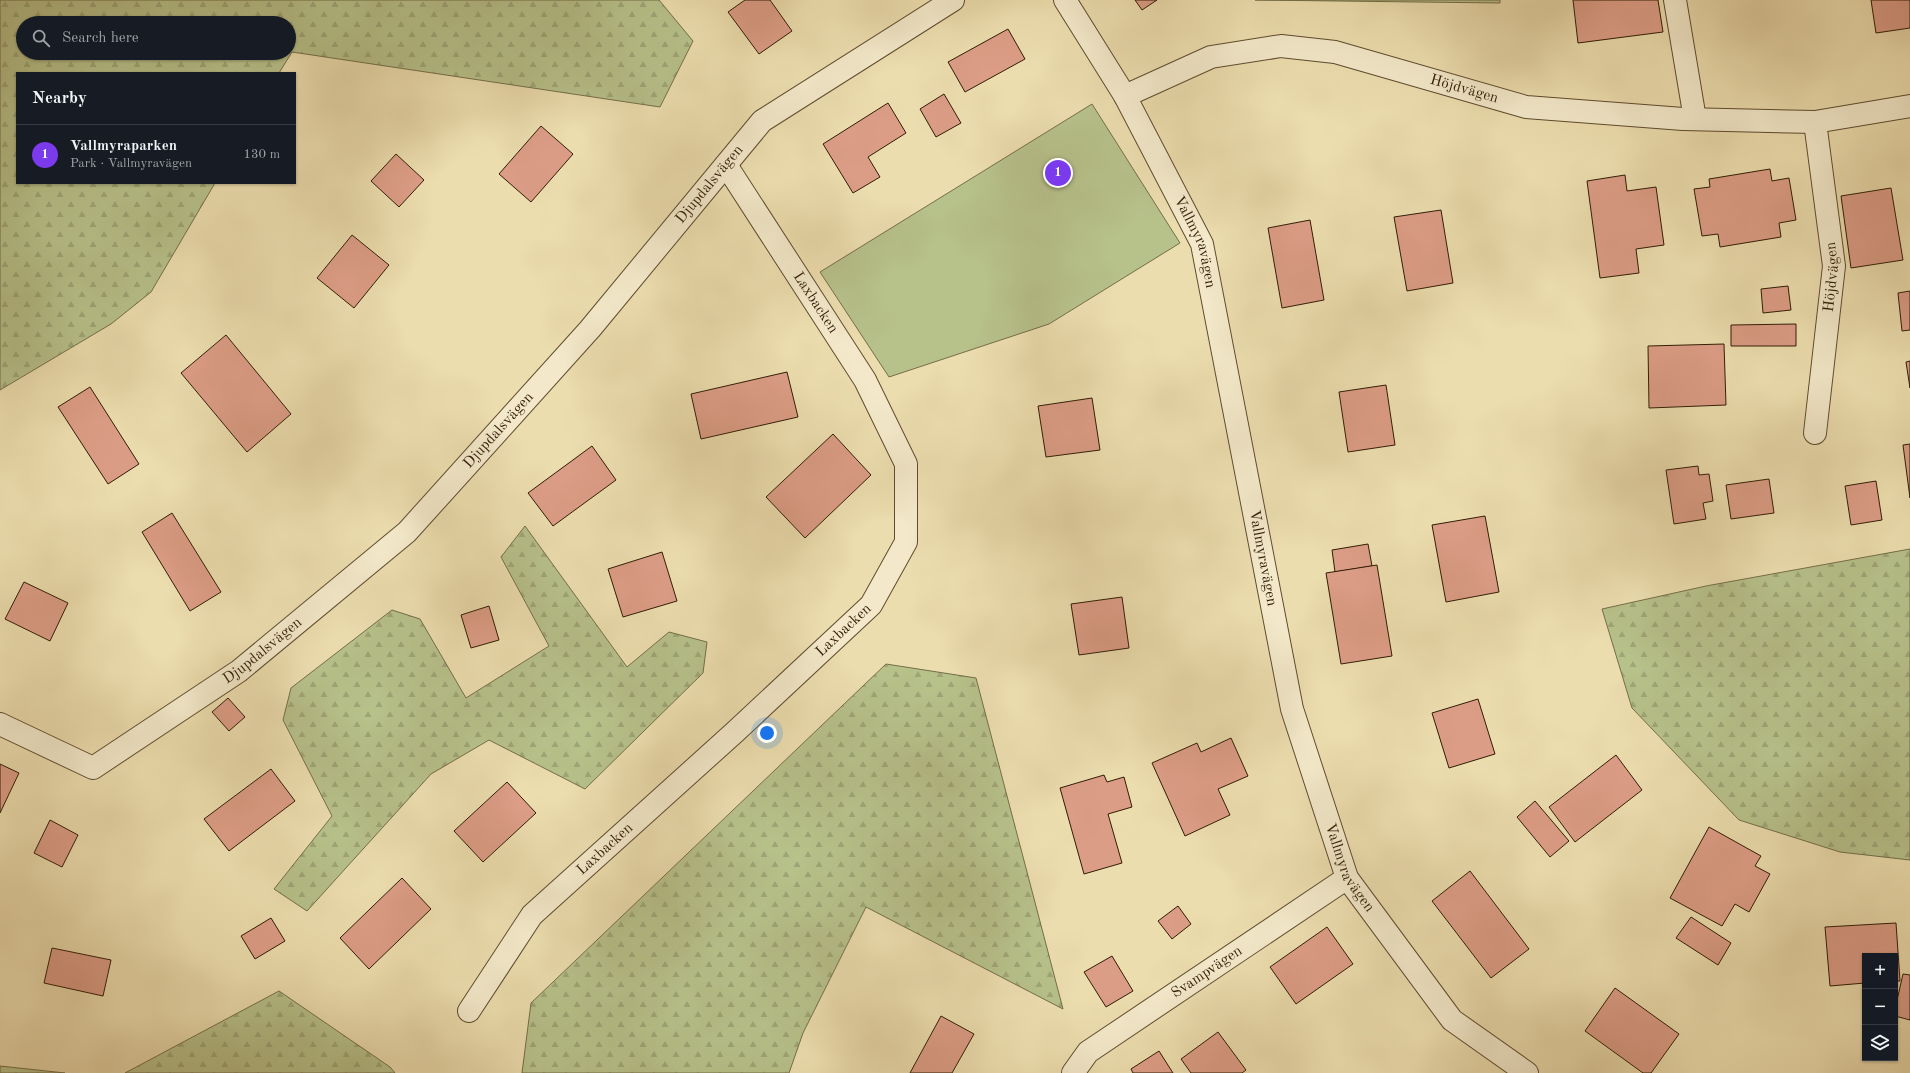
<!DOCTYPE html>
<meta charset="utf-8">
<style>
:root{--surface:#171b24;--page:#242831;--text:#f1f3f6;--muted:#9ea1a6;--line:#363941;--accent:#7c3aed}
body{margin:0;font-family:"Old Standard TT",serif;background:var(--page);color:var(--text)}
.controls{position:absolute;right:12px;bottom:12px;display:grid;overflow:hidden;border-radius:0px;box-shadow:0 1px 3px #0004}
.controls button{width:36px;height:36px;display:grid;place-items:center;padding:0;border:0;border-bottom:1px solid var(--line);background:var(--surface);color:var(--text);font:20px sans-serif}
.you{position:absolute;left:767px;top:733px;width:14px;height:14px;margin:-10px;border:3px solid #fff;border-radius:50%;background:#1a73e8;box-shadow:0 0 0 6px #1a73e833}
.badge{display:grid;place-items:center;width:26px;height:26px;border-radius:50%;background:var(--accent);color:#fff;font-size:13px;font-weight:700}
.pin{position:absolute;translate:-50% -50%;border:2px solid #fff;box-shadow:0 1px 4px #0006}
.list{margin:0;padding:0;list-style:none}
h2{display:flex;justify-content:space-between;align-items:center;height:52px;margin:0;padding:0 16px;font-size:17px}
h2 small{font-size:13px;font-weight:400;color:var(--muted)}
.list li{display:grid;grid-template-columns:26px 1fr auto;gap:12px;align-items:center;box-sizing:border-box;height:60px;padding:0 16px;border-top:1px solid var(--line)}
.list b{display:block;font-size:15px;white-space:nowrap}
.list p{margin:0;font-size:13px;white-space:nowrap;color:var(--muted)}
.list em{font-size:13px;font-style:normal;color:var(--muted)}
.icon{flex:none;width:22px;height:22px;fill:none;stroke:currentColor;stroke-width:2;stroke-linecap:round;stroke-linejoin:round}
.map{position:relative;flex:none;width:1910px;height:1073px;overflow:hidden}
.search{position:absolute;background:var(--surface);box-shadow:0 1px 3px #0004;left:16px;top:16px;width:280px;height:44px;display:flex;align-items:center;gap:10px;box-sizing:border-box;padding:0 14px;border-radius:22px;color:var(--muted);font-size:15px}
.panel{position:absolute;background:var(--surface);box-shadow:0 1px 3px #0004;left:16px;top:72px;width:280px;height:112px;border-radius:0px}
.map>svg:first-child{display:block}
.green{fill:#b7c18a;stroke:#746e48}
.forest{fill:url(#forest-firs);stroke:#746e48;fill-rule:evenodd}
.building{fill:#dc9d86;stroke:#301c05}
.lines{fill:none;stroke-linecap:round;stroke-linejoin:round}
.street-casing{stroke:#5f4c2f;stroke-width:24}
.street{stroke:#f3e9ca;stroke-width:22}
.labels{text-anchor:middle;dominant-baseline:central;stroke-width:3.5;stroke-linejoin:round;paint-order:stroke}
.street-label{font-size:15px;fill:#301c05;stroke:#f3e9ca}
</style>
<div class="map">
<svg width="1910" height="1073" viewBox="0 0 1910 1073">
<defs>
<pattern id="forest-firs" width="22" height="20" patternUnits="userSpaceOnUse"><rect width="22" height="20" fill="#b7c18a"/><path d="M5 1l3.5 6h-7zM16 11l3.5 6h-7z" fill="#9ea576"/></pattern>
</defs>
<rect width="100%" height="100%" fill="#ecddae"/>
<filter id="stains"><feTurbulence type="fractalNoise" baseFrequency=".005" numOctaves="4"/><feColorMatrix values="0 0 0 0 .2 0 0 0 0 .09 0 0 0 0 .02 0 0 0 .5 -.17"/></filter>
<radialGradient id="worn" r=".72"><stop offset=".6" stop-color="#630" stop-opacity="0"/><stop offset="1" stop-color="#630" stop-opacity=".3"/></radialGradient>
<polygon class="green" points="1092,104 1180,243 1049,324 889,377 820,272"/>
<g class="forest">
<path d="M0 0H659L693 41 660 107 292 52 279 73H17V183H215L151 292 111 324 0 390ZM23 23H289V53H23Z"/>
<polygon points="1255,0 1500,0 1500,3"/>
<polygon points="525,526 627,667 669,632 707,642 703,673 585,789 489,740 431,774 307,911 274,889 332,816 283,720 291,688 392,610 420,619 466,698 549,646 501,557"/>
<polygon points="1910,549 1910,860 1840,852 1739,820 1632,708 1602,609 1706,586"/>
<polygon points="886,664 976,678 1063,1009 866,907 803,1033 789,1073 522,1073 531,1003"/>
<polygon points="279,991 390,1067 395,1073 125,1073"/>
<polygon points="0,1066 65,1073 0,1073"/>
</g>
<g class="building">
<polygon points="745,0 770,0 792,31 759,54 728,12"/>
<polygon points="1135,0 1157,0 1142,10"/>
<polygon points="1573,0 1658,0 1663,32 1578,43"/>
<polygon points="1871,0 1910,0 1910,28 1876,33"/>
<polygon points="1008,29 1025,59 965,92 948,62"/>
<polygon points="944,94 961,123 936,137 920,109"/>
<polygon points="888,103 906,133 868,157 880,177 853,193 823,144"/>
<polygon points="541,126 573,154 531,202 499,174"/>
<polygon points="396,154 424,180 399,207 371,181"/>
<polygon points="1770,169 1772,181 1789,178 1796,220 1779,223 1781,237 1720,247 1718,234 1702,236 1694,189 1710,187 1709,179"/>
<polygon points="1625,175 1627,191 1656,187 1664,245 1636,249 1639,273 1600,278 1587,181"/>
<polygon points="1891,188 1903,260 1851,268 1841,196"/>
<polygon points="1441,210 1453,283 1407,291 1394,217"/>
<polygon points="1310,220 1324,300 1282,308 1268,228"/>
<polygon points="352,235 389,265 354,308 317,278"/>
<polygon points="1788,286 1791,310 1763,313 1761,289"/>
<polygon points="1910,291 1910,330 1902,331 1898,293"/>
<polygon points="1796,324 1796,346 1731,346 1731,325"/>
<polygon points="226,335 291,414 247,452 181,373"/>
<polygon points="1724,344 1726,405 1649,408 1648,346"/>
<polygon points="1910,361 1910,388 1906,362"/>
<polygon points="787,372 798,417 701,439 691,394"/>
<polygon points="1386,385 1395,445 1348,452 1339,392"/>
<polygon points="90,387 139,464 108,484 58,407"/>
<polygon points="1092,398 1100,450 1046,457 1038,406"/>
<polygon points="833,434 871,475 805,538 766,497"/>
<polygon points="1910,444 1910,498 1903,445"/>
<polygon points="592,446 616,480 553,526 528,493"/>
<polygon points="1698,466 1699,475 1709,474 1713,501 1703,503 1706,519 1674,524 1666,470"/>
<polygon points="1769,479 1774,513 1731,519 1726,485"/>
<polygon points="1876,481 1882,520 1851,525 1845,486"/>
<polygon points="172,513 221,592 190,611 142,532"/>
<polygon points="1485,516 1499,592 1446,602 1432,525"/>
<polygon points="1368,544 1372,566 1335,572 1332,550"/>
<polygon points="662,552 677,601 623,617 608,569"/>
<polygon points="1377,565 1392,656 1341,664 1326,573"/>
<polygon points="24,582 68,603 50,641 5,619"/>
<polygon points="1122,597 1129,648 1079,655 1071,604"/>
<polygon points="489,606 499,640 471,648 461,615"/>
<polygon points="228,698 245,717 229,731 212,712"/>
<polygon points="1478,699 1495,754 1449,768 1432,713"/>
<polygon points="1231,738 1248,776 1218,789 1230,815 1185,836 1152,763 1197,743 1201,752"/>
<polygon points="1616,755 1642,790 1575,842 1549,807"/>
<polygon points="0,764 19,773 0,813"/>
<polygon points="271,769 295,801 229,851 204,819"/>
<polygon points="1104,775 1107,782 1124,777 1132,807 1108,814 1122,863 1084,874 1060,788"/>
<polygon points="507,782 536,813 483,862 454,831"/>
<polygon points="1535,801 1569,841 1550,857 1517,817"/>
<polygon points="50,820 78,835 62,867 34,853"/>
<polygon points="1709,827 1761,856 1755,866 1770,874 1749,912 1735,904 1722,926 1670,898"/>
<polygon points="1470,871 1529,949 1491,978 1432,901"/>
<polygon points="402,878 431,909 369,969 340,938"/>
<polygon points="1178,906 1191,924 1172,939 1158,921"/>
<polygon points="1691,917 1731,943 1718,965 1676,938"/>
<polygon points="271,918 285,941 255,959 241,936"/>
<polygon points="1896,923 1900,981 1895,981 1895,956 1865,956 1865,983 1830,986 1825,927"/>
<polygon points="1327,927 1353,964 1296,1004 1270,967"/>
<polygon points="52,948 111,960 103,996 44,983"/>
<polygon points="1112,956 1133,991 1106,1007 1084,972"/>
<polygon points="1903,974 1910,975 1910,1020 1895,1016 1895,1009"/>
<polygon points="1615,988 1679,1034 1651,1073 1643,1073 1585,1031"/>
<polygon points="941,1016 974,1034 952,1073 910,1073"/>
<polygon points="1218,1032 1246,1070 1242,1073 1191,1073 1181,1059"/>
<polygon points="1159,1051 1173,1073 1133,1073 1131,1069"/>
</g>
<g class="lines">
<g class="street-casing">
<g id="street">
<path id="s1" d="M1065 0 1125 96 1202 244 1292 709 1347 878 1452 1020 1527 1073"/>
<polyline points="1675,0 1695,119"/>
<path id="s2" d="M1125 96 1211 57 1281 46 1335 52 1526 107 1683 119 1815 122"/>
<path id="s3" d="M1815 433 1834 266 1815 122 1910 106"/>
<path id="s4" d="M0 724 93 768 239 671 407 532 590 329 762 121 953 0"/>
<path id="s5" d="M469 1011 532 915 735 732 871 605 906 542V464L865 380 726 165"/>
<path id="s6" d="M1073 1073 1088 1052 1347 878"/>
</g>
</g>
<use href="#street" class="street"/>
</g>
<g class="labels">
<g class="street-label">
<text stroke="none"><textPath href="#s2" startOffset="354">Höjdvägen</textPath></text>
<text stroke="none"><textPath href="#s4" startOffset="957">Djupdalsvägen</textPath></text>
<text stroke="none"><textPath href="#s1" startOffset="276">Vallmyravägen</textPath></text>
<text stroke="none"><textPath href="#s3" startOffset="157">Höjdvägen</textPath></text>
<text transform="translate(815 303) rotate(57)">Laxbacken</text>
<text stroke="none"><textPath href="#s4" startOffset="633">Djupdalsvägen</textPath></text>
<text stroke="none"><textPath href="#s1" startOffset="600">Vallmyravägen</textPath></text>
<text stroke="none"><textPath href="#s5" startOffset="537">Laxbacken</textPath></text>
<text stroke="none"><textPath href="#s4" startOffset="309">Djupdalsvägen</textPath></text>
<text stroke="none"><textPath href="#s5" startOffset="213">Laxbacken</textPath></text>
<text stroke="none"><textPath href="#s1" startOffset="923">Vallmyravägen</textPath></text>
<text stroke="none"><textPath href="#s6" startOffset="169">Svampvägen</textPath></text>
</g>
</g>
<rect width="100%" height="100%" filter="url(#stains)"/>
<rect width="100%" height="100%" fill="url(#worn)"/>
</svg>
<div class="controls">
<button>+</button>
<button>−</button>
<button><svg class="icon" aria-label="layers" viewBox="0 0 24 24"><path d="M12 4l9 5-9 5-9-5zM3 14l9 5 9-5"/></svg></button>
</div>
<div class="you"></div>
<div class="pin badge" style="left:1058px;top:173px">1</div>
<div class="search"><svg class="icon" aria-label="search" viewBox="0 0 24 24"><circle cx="10" cy="10" r="6"/><path d="M15 15l6 6"/></svg>Search here</div>
<section class="panel">
<h2>Nearby<small></small></h2>
<ul class="list">
<li><span class="badge">1</span><div><b>Vallmyraparken</b><p>Park · Vallmyravägen</p></div><em>130 m</em></li>
</ul>
</section>
</div>
